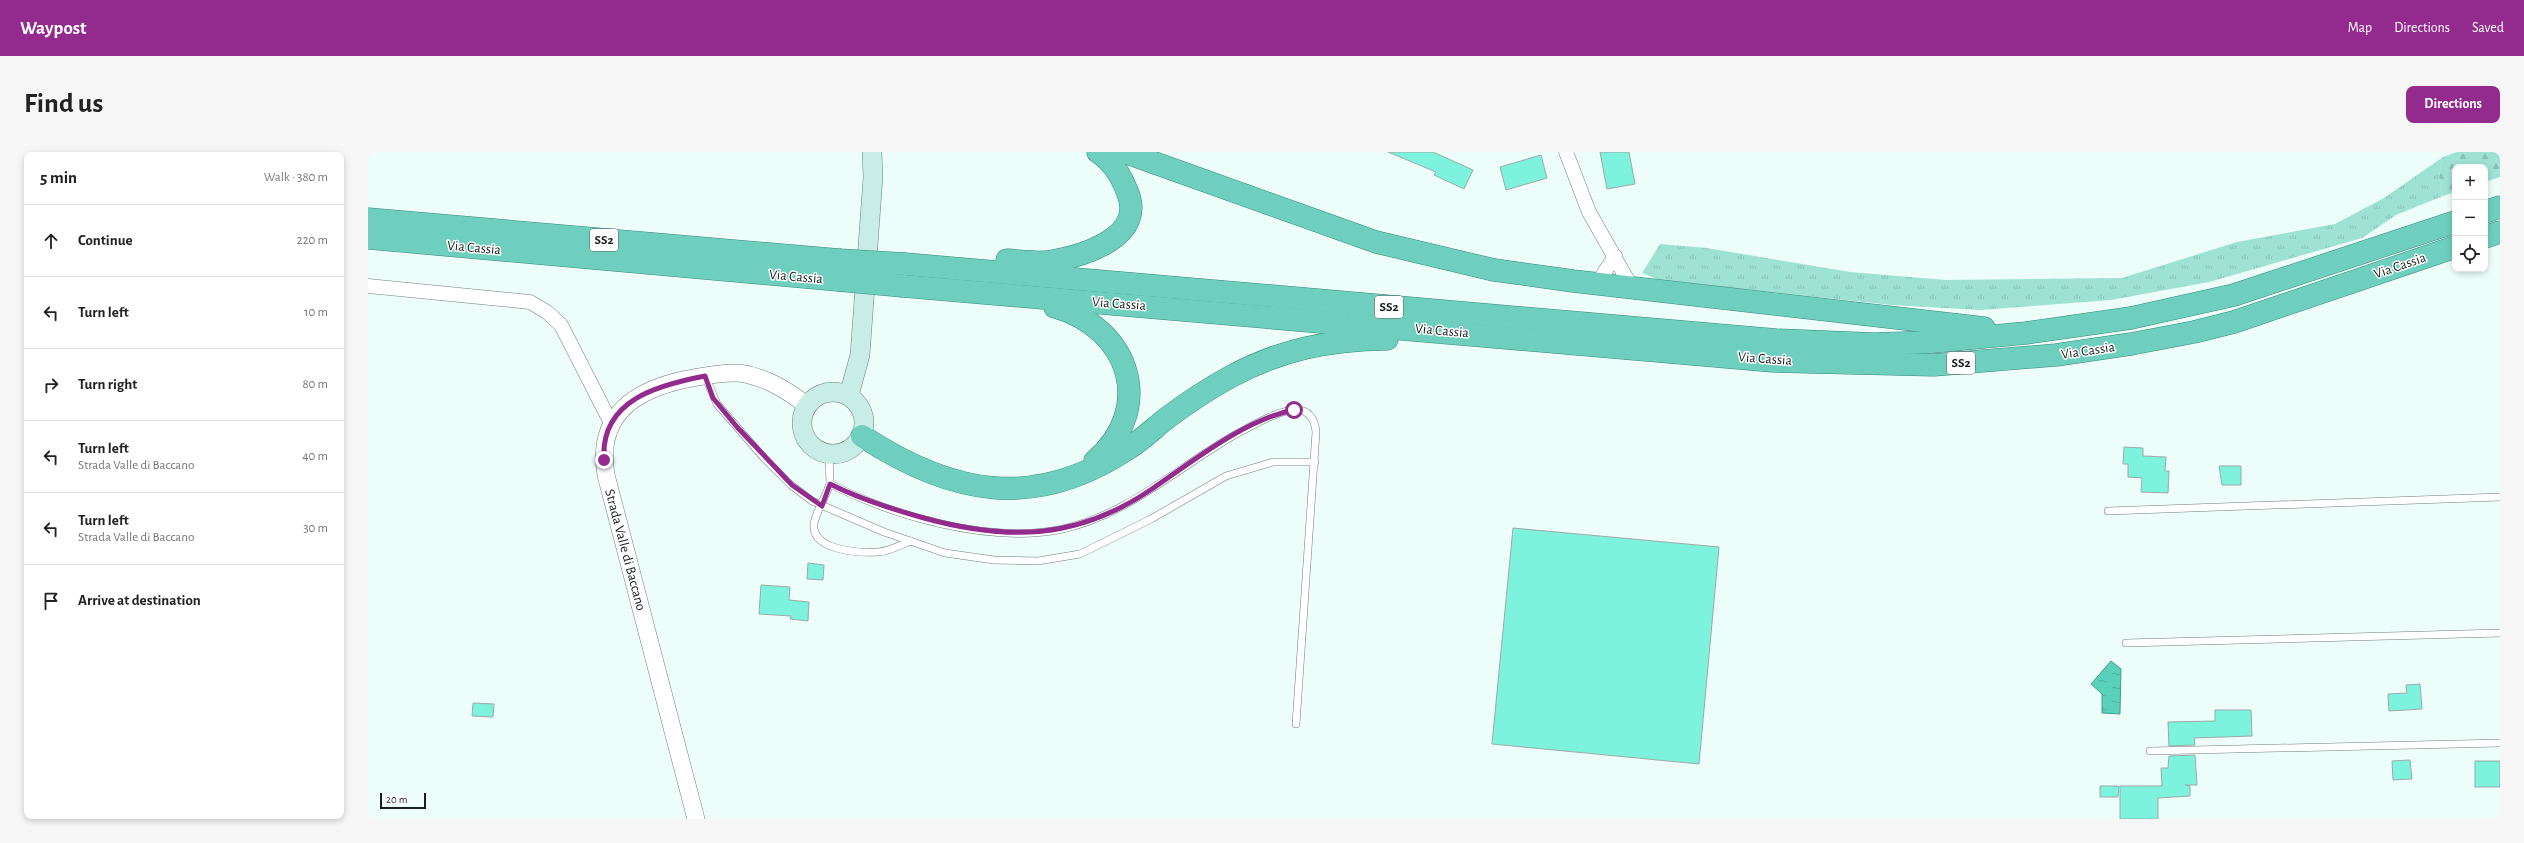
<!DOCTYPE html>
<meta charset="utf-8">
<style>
:root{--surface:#fff;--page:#f6f6f6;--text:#222;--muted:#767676;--line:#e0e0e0;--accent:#932b8f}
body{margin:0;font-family:"Alegreya Sans",sans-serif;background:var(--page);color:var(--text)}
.controls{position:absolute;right:12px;top:12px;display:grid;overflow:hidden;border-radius:8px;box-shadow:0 2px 6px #0003}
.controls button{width:36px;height:36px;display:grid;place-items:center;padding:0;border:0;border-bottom:1px solid var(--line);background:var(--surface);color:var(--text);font:20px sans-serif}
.scale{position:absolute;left:12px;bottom:10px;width:46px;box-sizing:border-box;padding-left:4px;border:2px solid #1a1f1e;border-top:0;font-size:11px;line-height:14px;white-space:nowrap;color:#1a1f1e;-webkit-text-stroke:3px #fff;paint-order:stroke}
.stop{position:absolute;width:12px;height:12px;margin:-9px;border:3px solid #932b8f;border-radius:50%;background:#fff}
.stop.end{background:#932b8f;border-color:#fff;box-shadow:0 1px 4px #0008}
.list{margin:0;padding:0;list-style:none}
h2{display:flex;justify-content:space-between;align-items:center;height:52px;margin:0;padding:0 16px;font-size:17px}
h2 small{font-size:13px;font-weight:400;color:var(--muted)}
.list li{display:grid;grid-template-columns:26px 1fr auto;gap:12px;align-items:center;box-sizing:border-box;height:72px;padding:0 16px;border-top:1px solid var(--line)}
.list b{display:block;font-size:15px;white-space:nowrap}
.list p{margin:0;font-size:13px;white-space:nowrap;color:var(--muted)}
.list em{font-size:13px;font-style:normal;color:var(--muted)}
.icon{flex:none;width:22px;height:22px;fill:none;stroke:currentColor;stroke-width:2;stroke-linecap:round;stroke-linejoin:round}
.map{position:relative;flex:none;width:2132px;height:667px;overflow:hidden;border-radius:8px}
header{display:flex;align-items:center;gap:24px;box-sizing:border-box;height:56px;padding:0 20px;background:var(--accent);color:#fff}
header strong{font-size:19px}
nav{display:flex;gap:22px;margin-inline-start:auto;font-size:14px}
.intro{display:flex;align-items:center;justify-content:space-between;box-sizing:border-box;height:96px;padding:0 24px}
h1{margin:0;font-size:28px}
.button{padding:10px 18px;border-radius:8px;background:var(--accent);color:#fff;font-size:14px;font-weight:700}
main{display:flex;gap:24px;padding:0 24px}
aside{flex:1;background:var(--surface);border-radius:8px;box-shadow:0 2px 6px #0003}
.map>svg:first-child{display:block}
.grass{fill:url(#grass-tufts)}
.forest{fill:url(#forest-firs)}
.water{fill:url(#water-ripples);stroke:#469c8c}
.building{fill:#7df2dc;stroke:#9caba8}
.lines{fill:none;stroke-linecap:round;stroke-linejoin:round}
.service-casing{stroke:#707e7b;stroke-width:8}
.minor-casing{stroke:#707e7b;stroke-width:15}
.tertiary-casing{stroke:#707e7b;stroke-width:18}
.secondary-casing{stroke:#707e7b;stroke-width:20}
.trunk-casing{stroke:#398a7c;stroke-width:23}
.service{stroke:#fff;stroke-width:7}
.minor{stroke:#fff;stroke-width:14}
.tertiary{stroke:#fff;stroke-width:17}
.secondary{stroke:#c8ede7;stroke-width:19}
.trunk{stroke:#6ecfbe;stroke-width:22}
.trunk-bridge-casing{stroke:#398a7c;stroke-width:23;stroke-linecap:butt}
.trunk-bridge{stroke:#6ecfbe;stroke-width:22}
.route{stroke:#932b8f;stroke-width:5}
.labels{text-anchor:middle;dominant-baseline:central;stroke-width:3;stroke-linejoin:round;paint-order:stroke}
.shield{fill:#fff;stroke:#5f6262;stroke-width:1}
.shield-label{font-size:13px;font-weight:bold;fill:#1a1f1e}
.street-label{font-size:14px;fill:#1a1f1e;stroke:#fff}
</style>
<header>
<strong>Waypost</strong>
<nav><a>Map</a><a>Directions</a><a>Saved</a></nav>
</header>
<div class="intro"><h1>Find us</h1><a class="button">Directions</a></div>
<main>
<aside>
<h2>5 min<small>Walk · 380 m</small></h2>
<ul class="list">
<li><svg class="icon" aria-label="ahead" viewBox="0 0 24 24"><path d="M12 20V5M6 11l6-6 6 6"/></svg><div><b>Continue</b></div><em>220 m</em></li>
<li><svg class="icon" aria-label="left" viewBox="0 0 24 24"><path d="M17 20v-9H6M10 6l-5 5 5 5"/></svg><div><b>Turn left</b></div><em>10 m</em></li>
<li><svg class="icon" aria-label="right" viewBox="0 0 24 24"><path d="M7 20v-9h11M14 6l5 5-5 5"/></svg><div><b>Turn right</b></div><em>80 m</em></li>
<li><svg class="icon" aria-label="left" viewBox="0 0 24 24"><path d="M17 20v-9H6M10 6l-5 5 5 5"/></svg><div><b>Turn left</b><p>Strada Valle di Baccano</p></div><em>40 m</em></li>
<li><svg class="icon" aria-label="left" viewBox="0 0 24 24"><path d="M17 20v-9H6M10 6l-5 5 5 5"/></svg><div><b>Turn left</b><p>Strada Valle di Baccano</p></div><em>30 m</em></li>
<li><svg class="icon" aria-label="arrive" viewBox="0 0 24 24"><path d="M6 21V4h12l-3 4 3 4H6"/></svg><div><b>Arrive at destination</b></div></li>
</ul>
</aside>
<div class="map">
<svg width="2132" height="667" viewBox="0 0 2132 667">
<defs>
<pattern id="grass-tufts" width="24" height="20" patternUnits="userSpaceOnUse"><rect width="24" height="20" fill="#9ee2d3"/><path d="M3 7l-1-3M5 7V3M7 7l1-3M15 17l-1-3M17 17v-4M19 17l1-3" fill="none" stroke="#88c1b5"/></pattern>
<pattern id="forest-firs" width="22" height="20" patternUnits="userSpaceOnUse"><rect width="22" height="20" fill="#9ee2d3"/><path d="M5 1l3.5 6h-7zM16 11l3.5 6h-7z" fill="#88c1b5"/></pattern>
<pattern id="water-ripples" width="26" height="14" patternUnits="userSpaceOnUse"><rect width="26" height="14" fill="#59d1bb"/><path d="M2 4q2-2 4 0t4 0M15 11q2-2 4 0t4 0" fill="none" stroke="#4db3a0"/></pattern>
</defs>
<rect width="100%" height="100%" fill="#edfdf9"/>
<polygon class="grass" points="2075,5 2071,24 2075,44 2028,63 1994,86 1841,130 1743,148 1612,158 1524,153 1291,128 1274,121 1292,92 1339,96 1482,120 1578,128 1754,126 1869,90 1967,72 2016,46"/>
<polygon class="forest" points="2089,0 2132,0 2132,25 2117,30 2117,15 2087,15 2087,40 2075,44 2071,24 2075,5"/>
<polygon class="water" points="1743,509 1753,517 1752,562 1734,561 1734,542 1723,532"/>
<g class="building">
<polygon points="1020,0 1065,0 1105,18 1096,37 1066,23 1068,20"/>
<polygon points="1232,0 1261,0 1267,32 1239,37"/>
<polygon points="1173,3 1179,26 1138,38 1132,15"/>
<polygon points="1756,295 1775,296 1775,304 1798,305 1797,319 1801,319 1800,341 1773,340 1774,326 1760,325 1760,312 1755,312"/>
<polygon points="1851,314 1873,314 1873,333 1854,333"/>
<polygon points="1145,376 1351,395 1331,612 1124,592"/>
<polygon points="440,411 456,413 455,428 439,427"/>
<polygon points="393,433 422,435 421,448 441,450 440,469 422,467 423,464 391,462"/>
<polygon points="2052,532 2054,557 2021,559 2020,542 2039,541 2038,533"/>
<polygon points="105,551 126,552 125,565 104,564"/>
<polygon points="1847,558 1883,558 1884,584 1826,586 1827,593 1801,594 1800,570 1847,569"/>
<polygon points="1827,603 1829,633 1817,633 1822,634 1822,644 1790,646 1790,667 1752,667 1752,634 1794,634 1793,616 1800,616 1801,604"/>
<polygon points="2042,608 2044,627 2025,628 2024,609"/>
<rect x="2107" y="609" width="25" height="26"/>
<polygon points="1732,634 1751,634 1750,645 1732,645"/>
</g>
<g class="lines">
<g class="service-casing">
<g id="service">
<polyline points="337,224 349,252 396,306 423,333 444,349 516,380 577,401 626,408 670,409 712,402 783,367 858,324 905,310 947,310"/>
<polyline points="461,302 462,332"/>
<polyline points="1740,359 2132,345"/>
<path d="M542 389C533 393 520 400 510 400 492 401 443 399 446 372 448 359 458 344 462 332 526 364 618 391 690 378 758 365 811 314 870 281 886 273 907 260 925 258 940 256 947 267 948 280L928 572"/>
<polyline points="1758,491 2132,481"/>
<polyline points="1782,599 2132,591"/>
</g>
</g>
<g class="minor-casing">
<g id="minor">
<polyline points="1198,0 1221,60 1264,136"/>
<polyline points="1229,132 1247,104"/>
<polyline points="0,134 162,150 179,160 193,173 243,271"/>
</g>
</g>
<g class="tertiary-casing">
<path id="tertiary" d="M328 667 238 323C228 263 266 238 319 227 336 224 353 220 371 221 395 224 420 238 439 254"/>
</g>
<g class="secondary-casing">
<g id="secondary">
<circle cx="465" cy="271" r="31"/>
<polyline points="481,243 492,203 505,25 504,0"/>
</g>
</g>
<g class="trunk-casing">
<g id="trunk">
<polyline points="756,0 1008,90 1126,118 1205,129 1616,176"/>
<polyline points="2117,60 2132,55"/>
<polyline points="0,67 471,108"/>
<polyline points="2117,85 2132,80"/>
<polyline points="0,86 470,128"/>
<path d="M639 108C654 109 671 112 685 109 718 103 779 84 759 39 753 23 744 9 730 0"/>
<polyline points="537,112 1408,188 1506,192 1563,190 1658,181 1763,166 1866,143 2087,70"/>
<polyline points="535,134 1405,209 1566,213 1688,203 1763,192 1826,180 1866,170 2087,95"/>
<path d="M687 155C762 176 788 256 727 309"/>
<path d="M494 284C584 343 667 359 761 296 774 288 786 276 799 266 819 251 840 237 862 225 914 197 961 188 1019 187"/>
</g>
</g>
<use href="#service" class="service"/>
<use href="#minor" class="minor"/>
<use href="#tertiary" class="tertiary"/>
<use href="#secondary" class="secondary"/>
<use href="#trunk" class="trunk"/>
<g class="trunk-bridge-casing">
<g id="trunk-bridge">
<polyline points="471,108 537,112"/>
<polyline points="470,128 535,134"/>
</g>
</g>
<use href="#trunk-bridge" class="trunk-bridge"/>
</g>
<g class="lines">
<path class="route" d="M236 308C232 248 290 233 337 224L345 246 369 275 424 333 454 354 462 332C492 347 523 357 556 366 640 389 709 388 784 337 825 309 878 267 926 258"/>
</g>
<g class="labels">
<g class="shield">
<rect x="222" y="77" width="28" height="22" rx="3"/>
<rect x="1007" y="144" width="28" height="22" rx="3"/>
<rect x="1579" y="200" width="28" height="22" rx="3"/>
</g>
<g class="shield-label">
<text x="236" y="88">SS2</text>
<text x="1021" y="155">SS2</text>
<text x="1593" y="211">SS2</text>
</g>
<g class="street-label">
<text transform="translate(106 96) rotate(5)">Via Cassia</text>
<text transform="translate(2032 114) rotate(-19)">Via Cassia</text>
<text transform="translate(428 125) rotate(5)">Via Cassia</text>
<text transform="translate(751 152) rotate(4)">Via Cassia</text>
<text transform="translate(1074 179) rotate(5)">Via Cassia</text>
<text transform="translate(1720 199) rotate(-8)">Via Cassia</text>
<text transform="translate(1397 207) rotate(4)">Via Cassia</text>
<text transform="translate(257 398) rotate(75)">Strada Valle di Baccano</text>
</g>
</g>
</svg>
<div class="controls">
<button>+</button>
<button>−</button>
<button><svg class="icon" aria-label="locate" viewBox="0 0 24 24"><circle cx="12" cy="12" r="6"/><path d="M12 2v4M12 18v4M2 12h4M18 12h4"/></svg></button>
</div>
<div class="scale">20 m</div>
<div class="stop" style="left:926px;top:258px"></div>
<div class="stop end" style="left:236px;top:308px"></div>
</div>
</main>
